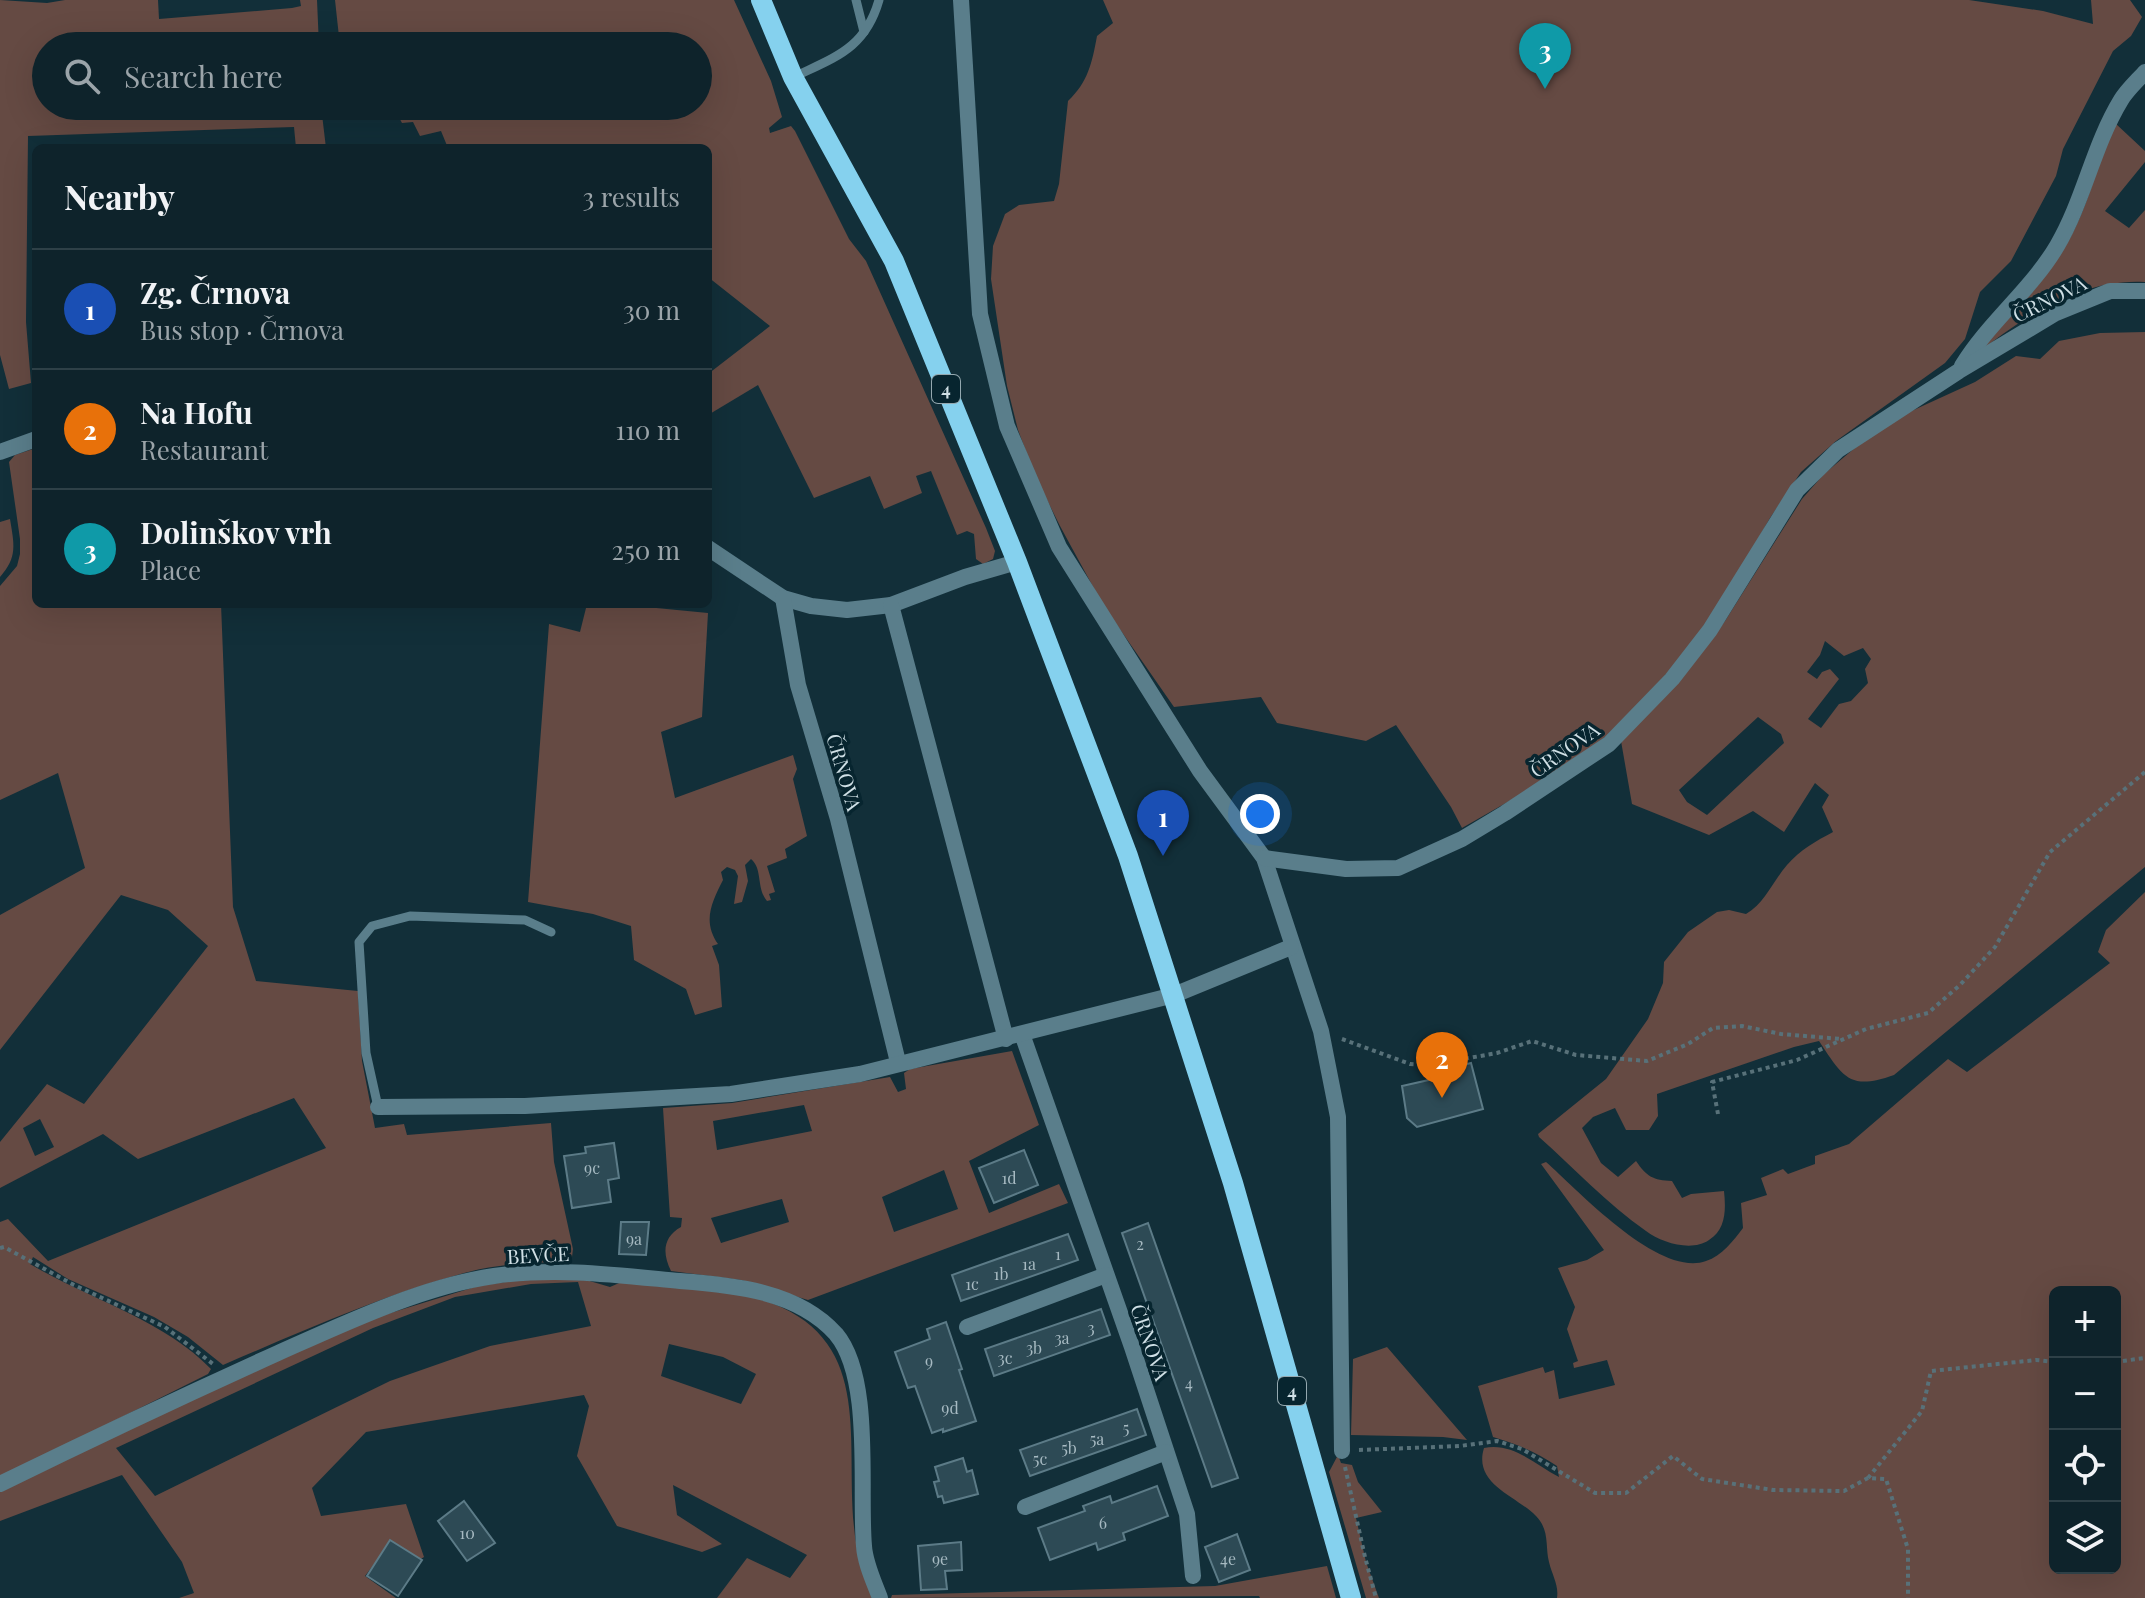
<!DOCTYPE html>
<meta charset="utf-8">
<style>
:root{--surface:#0e232b;--page:#172b33;--text:#f1f3f6;--muted:#9ba4a9;--line:#2e4047;--accent:#db2777}
body{margin:0;font-family:"Playfair Display",serif;background:var(--page);color:var(--text)}
.controls{position:absolute;right:24px;bottom:24px;display:grid;overflow:hidden;border-radius:12px;box-shadow:0 8px 32px #0002}
.controls button{width:72px;height:72px;display:grid;place-items:center;padding:0;border:0;border-bottom:2px solid var(--line);background:var(--surface);color:var(--text);font:40px sans-serif}
.you{position:absolute;left:1260px;top:814px;width:28px;height:28px;margin:-20px;border:6px solid #fff;border-radius:50%;background:#1a73e8;box-shadow:0 0 0 12px #1a73e833}
.badge{display:grid;place-items:center;width:52px;height:52px;border-radius:50%;background:var(--accent);color:#fff;font-size:26px;font-weight:700}
.pin{position:absolute;translate:-50% -66px;filter:drop-shadow(0 2px 4px #0008)}
.pin::after{content:'';position:absolute;top:42px;width:28px;height:24px;background:inherit;clip-path:polygon(0 0,100% 0,50% 100%)}
.list{margin:0;padding:0;list-style:none}
h2{display:flex;justify-content:space-between;align-items:center;height:104px;margin:0;padding:0 32px;font-size:34px}
h2 small{font-size:26px;font-weight:400;color:var(--muted)}
.list li{display:grid;grid-template-columns:52px 1fr auto;gap:24px;align-items:center;box-sizing:border-box;height:120px;padding:0 32px;border-top:2px solid var(--line)}
.list b{display:block;font-size:30px;white-space:nowrap}
.list p{margin:0;font-size:26px;white-space:nowrap;color:var(--muted)}
.list em{font-size:26px;font-style:normal;color:var(--muted)}
.icon{flex:none;width:44px;height:44px;fill:none;stroke:currentColor;stroke-width:2;stroke-linecap:round;stroke-linejoin:round}
.map{position:relative;flex:none;width:2145px;height:1598px;overflow:hidden}
.search{position:absolute;background:var(--surface);box-shadow:0 8px 32px #0002;left:32px;top:32px;width:680px;height:88px;display:flex;align-items:center;gap:20px;box-sizing:border-box;padding:0 28px;border-radius:44px;color:var(--muted);font-size:30px}
.panel{position:absolute;background:var(--surface);box-shadow:0 8px 32px #0002;left:32px;top:144px;width:680px;height:464px;border-radius:12px}
.map>svg:first-child{display:block}
.green{fill:#654a43;fill-rule:evenodd}
.building{fill:#2d4a55;stroke:#5c7b87;stroke-width:2}
.lines{fill:none;stroke-linecap:round;stroke-linejoin:round}
.path{stroke:#587179;stroke-width:4;stroke-dasharray:4 4;stroke-linecap:butt}
.service{stroke:#5a7e8b;stroke-width:9}
.minor{stroke:#5a7e8b;stroke-width:16}
.primary{stroke:#85d1ee;stroke-width:20}
.labels{text-anchor:middle;dominant-baseline:central;stroke-width:7;stroke-linejoin:round;paint-order:stroke}
.number-label{font-size:16px;fill:#a7bac2}
.shield{fill:#07252f;stroke:#94a8af;stroke-width:2}
.shield-label{font-size:18px;font-weight:bold;fill:#d0e0e6}
.street-label{font-size:20px;fill:#d0e0e6;stroke:#07252f}
</style>
<div class="map">
<svg width="2145" height="1598" viewBox="0 0 2145 1598">
<rect width="100%" height="100%" fill="#122f39"/>
<g class="green">
<polygon points="0,0 47,3 65,0 158,0 159,19 292,8 301,6 300,0 317,0 319,46 46,46 46,106 321,106 326,148 296,148 294,127 28,136 26,322 31,383 9,389 0,355"/>
<polygon points="335,0 734,0 771,81 782,117 769,128 770,133 791,126 795,131 849,239 866,261 986,528 995,551 993,559 983,564 976,559 974,534 967,531 957,535 931,471 916,476 922,493 884,509 870,476 814,498 758,385 708,415 708,374 770,326 708,277 708,148 448,148 441,131 420,136 413,122 402,123 395,110 387,106 698,106 698,46 340,46"/>
<path d="M1103 0H1969L2043 11 2093 24 2091 0H2130L2142 17 2131 36 2113 51 2063 149 2056 176 2011 261 1980 292 1965 339 1945 363 1836 441 1801 472 1770 518 1714 616 1677 663 1610 733 1567 768 1462 828 1451 807 1396 725 1366 741 1277 723 1261 697 1174 707 1103 605 1060 526 1036 478 1018 430 1007 386 991 279 993 246 1005 214 1019 205 1054 201 1059 184 1068 101C1088 82 1092 63 1097 36L1113 23Z"/>
<path d="M2115 123 2145 151V162L2105 211 2129 228 2145 210V282C2081 278 2022 318 1974 356 2011 315 2052 277 2076 226 2092 193 2099 156 2115 123Z"/>
<path d="M2145 332V867L1894 1075C1849 1091 1843 1077 1819 1041L1794 1047 1657 1094 1658 1116 1649 1130H1626L1615 1108 1593 1117 1582 1128 1601 1163 1618 1177 1636 1161C1647 1177 1653 1180 1672 1181L1682 1198 1691 1194 1724 1191C1726 1210 1726 1229 1709 1240 1692 1252 1662 1243 1646 1231 1607 1204 1574 1168 1539 1137L1538 1134 1606 1079 1648 1019 1663 983 1664 962 1688 932 1717 912 1729 910 1746 914C1765 903 1773 881 1787 865 1800 850 1816 841 1833 832L1822 807 1829 795 1815 783 1784 832 1753 811 1709 835 1632 804 1621 741 1689 669 1725 621 1802 499 1824 474 1856 447 1905 414 1975 382 2016 356 2040 359 2059 341 2100 333ZM1825 641 1844 656 1863 648 1871 659 1865 669 1868 683 1851 701 1839 704 1821 728 1808 719 1839 679 1830 669 1822 672 1817 679 1807 672 1820 655ZM1758 717 1781 734 1784 743 1707 815 1687 802 1679 790Z"/>
<path d="M36 448V604H221L233 907 256 981 358 991 362 1061 375 1128 404 1124 407 1135 551 1123 554 1162 573 1249 572 1257C557 1264 541 1262 524 1263 505 1265 483 1268 464 1273 381 1296 302 1331 223 1365L188 1337 154 1317 68 1279 33 1257 30 1264C89 1299 164 1320 211 1369L208 1374 0 1478V1222L8 1219 48 1261 326 1148 294 1098 138 1159 103 1134 0 1188V1142L47 1084 84 1104 208 946 168 910 121 895 0 1050V915L85 868 58 773 0 800V586L17 566 20 554V539L9 462 15 455ZM40 1119 54 1147 35 1156 23 1128Z"/>
<path d="M10 519C14 544 18 557 0 577V522Z"/>
<path d="M587 604H646V607L708 613 702 717 661 732 675 798 793 755 797 769 793 779 807 836 785 849 787 858 767 866 775 892 769 894 771 900 767 901C756 888 763 869 751 859L745 865 748 881 742 902 734 904 738 876 735 870 727 867 721 872 723 880C712 902 702 921 718 944L712 946 719 965 722 1007 695 1015 686 989 634 960 631 926 593 914 528 902 549 624 580 632Z"/>
<path d="M2145 892V1598H1557C1559 1585 1552 1575 1549 1562 1545 1547 1550 1530 1536 1516 1515 1495 1473 1484 1484 1448 1513 1442 1536 1465 1559 1477L1557 1466C1536 1452 1517 1444 1493 1437L1478 1386 1543 1367 1545 1373 1554 1370 1559 1399 1615 1385 1607 1360 1574 1368 1573 1363 1578 1361 1567 1329 1575 1307 1558 1268 1587 1260 1604 1250 1541 1164 1546 1162C1579 1191 1659 1278 1706 1261 1722 1256 1733 1241 1743 1228L1741 1203 1767 1195 1761 1178 1783 1169 1788 1174 1815 1164V1156L1849 1144 1948 1059 1967 1072 2110 963 2098 952 2106 930ZM2055 1292H2115V1568H2055Z"/>
<path d="M1012 1051 1039 1125 969 1161 989 1213 1059 1184 1068 1203 808 1300 741 1280 671 1271C662 1253 663 1237 681 1227L682 1218 670 1217 663 1108 732 1103 890 1077 898 1092 906 1089 904 1073 910 1069ZM804 1105 812 1131 717 1150 713 1121ZM944 1170 958 1209 894 1232 882 1197ZM782 1199 789 1222 721 1243 711 1218Z"/>
<path d="M576 1277 610 1287 626 1280C656 1284 687 1288 717 1292 731 1294 746 1294 760 1299 875 1335 845 1435 854 1527 856 1552 864 1574 872 1598H717L747 1558 790 1578 807 1555 673 1485 677 1515 722 1544 702 1552 617 1526 577 1456 589 1406 584 1395 366 1432 312 1488 321 1516 406 1504 424 1557 419 1560 390 1543 365 1576 396 1598H179L194 1593 182 1562 122 1475 0 1521V1492L168 1410 371 1319 478 1286 518 1280ZM578 1282 591 1326 490 1346 390 1381 155 1496 116 1448 373 1328 455 1297 531 1284ZM669 1344 723 1357 756 1374 741 1404 661 1376Z"/>
<polygon points="1387,1347 1467,1440 1443,1437 1351,1435 1353,1359"/>
<polygon points="1338,1455 1341,1463 1352,1465 1358,1482 1382,1512 1356,1518 1366,1562 1379,1598 1366,1598 1329,1472"/>
<polygon points="1327,1566 1336,1598 1260,1598 1259,1596 891,1598 892,1595 1215,1586"/>
</g>
<g class="building">
<polygon points="1471,1063 1483,1109 1417,1127 1407,1118 1402,1086 1433,1079 1440,1071"/>
<polygon points="614,1143 619,1178 608,1180 611,1202 572,1208 564,1156 586,1153 585,1147"/>
<polygon points="1024,1150 1038,1185 994,1203 979,1168"/>
<polygon points="621,1222 649,1222 646,1255 619,1254"/>
<polygon points="1148,1223 1238,1478 1212,1487 1122,1233"/>
<polygon points="1068,1234 1078,1260 961,1301 952,1275"/>
<polygon points="1101,1309 1110,1335 994,1376 985,1349"/>
<polygon points="946,1322 962,1369 959,1370 976,1421 943,1432 943,1429 932,1433 915,1386 908,1388 895,1352 930,1339 927,1329"/>
<polygon points="1137,1409 1146,1435 1030,1476 1020,1450"/>
<polygon points="963,1458 967,1472 972,1470 978,1494 944,1503 942,1496 938,1497 934,1482 939,1481 935,1467"/>
<polygon points="1157,1486 1168,1516 1123,1533 1125,1540 1098,1550 1096,1543 1050,1560 1038,1528 1085,1511 1083,1506 1110,1496 1112,1503"/>
<polygon points="464,1501 495,1543 467,1561 438,1521"/>
<polygon points="1237,1534 1250,1570 1219,1582 1205,1547"/>
<polygon points="390,1540 422,1560 398,1596 367,1576"/>
<polygon points="961,1542 962,1570 945,1571 947,1589 921,1590 918,1546"/>
</g>
<g class="lines">
<g class="path">
<polyline points="1342,1039 1410,1064 1430,1065 1497,1053 1532,1041 1576,1055 1647,1061 1688,1044 1713,1028 1742,1026 1781,1034 1841,1039"/>
<polyline points="1718,1114 1712,1082 1797,1060 1866,1029 1928,1013 1960,985 1995,947 2050,852 2145,772"/>
<polyline points="0,1248 4,1247 74,1285 165,1327 213,1364"/>
<polyline points="2115,1362 2145,1358"/>
<polyline points="1359,1450 1460,1446 1497,1441 1522,1449 1595,1493 1626,1493 1673,1456 1702,1479 1773,1490 1844,1491 1868,1478 1886,1479 1908,1549 1908,1598"/>
<polyline points="1345,1467 1365,1557 1376,1598"/>
<polyline points="1868,1478 1922,1411 1931,1371 2036,1360 2055,1362"/>
</g>
<g class="service">
<polyline points="856,0 864,32"/>
<path d="M794 77C835 57 865 49 879 0"/>
<polyline points="378,1107 366,1053 359,942 372,926 410,916 525,920 551,932"/>
</g>
<g class="minor">
<polyline points="961,0 980,314 1007,426 1059,547 1200,771 1264,858 1321,1031 1338,1117 1342,1451"/>
<path d="M1962 366C1988 323 2031 290 2057 246 2084 200 2093 146 2121 100 2127 90 2137 81 2145 72"/>
<polyline points="0,452 36,439"/>
<polyline points="708,548 783,598 811,606 847,610 891,605 965,577 1017,562"/>
<polyline points="783,598 798,685 838,819 898,1062"/>
<polyline points="891,605 1006,1039"/>
<polyline points="1264,858 1346,869 1398,868 1462,839 1505,813 1609,744 1672,679 1710,630 1797,490 1838,450 1959,371 2056,313 2110,291 2145,291"/>
<polyline points="1022,1034 1132,1347 1187,1514 1193,1576"/>
<polyline points="378,1107 525,1106 731,1094 860,1074 1174,995 1291,947"/>
<polyline points="967,1327 1106,1275"/>
<path d="M0 1484C92 1439 185 1395 278 1353 343 1324 423 1286 494 1276 557 1267 617 1275 680 1281 733 1285 798 1291 836 1334 873 1378 859 1489 864 1546 865 1563 874 1582 880 1598"/>
<polyline points="1025,1507 1166,1452"/>
</g>
<polyline class="primary" points="761,0 793,77 894,261 1017,562 1128,856 1233,1183 1351,1598"/>
</g>
<g class="labels">
<g class="number-label">
<text x="592" y="1167">9c</text>
<text x="1009" y="1177">1d</text>
<text x="634" y="1238">9a</text>
<text x="1140" y="1243">2</text>
<text x="1058" y="1253">1</text>
<text x="1029" y="1263">1a</text>
<text x="1001" y="1273">1b</text>
<text x="972" y="1283">1c</text>
<text x="1091" y="1327">3</text>
<text x="1062" y="1337">3a</text>
<text x="1034" y="1347">3b</text>
<text x="1005" y="1357">3c</text>
<text x="929" y="1360">9</text>
<text x="1189" y="1382">4</text>
<text x="950" y="1407">9d</text>
<text x="1126" y="1427">5</text>
<text x="1097" y="1438">5a</text>
<text x="1069" y="1447">5b</text>
<text x="1040" y="1458">5c</text>
<text x="1103" y="1522">6</text>
<text x="467" y="1532">10</text>
<text x="940" y="1558">9e</text>
<text x="1228" y="1558">4e</text>
</g>
<g class="shield">
<rect x="932" y="375" width="28" height="28" rx="6"/>
<rect x="1278" y="1377" width="28" height="28" rx="6"/>
</g>
<g class="shield-label">
<text x="946" y="389">4</text>
<text x="1292" y="1391">4</text>
</g>
<g class="street-label">
<text transform="translate(2049 298) rotate(-26)">ČRNOVA</text>
<text transform="translate(1564 749) rotate(-35)">ČRNOVA</text>
<text transform="translate(845 772) rotate(74)">ČRNOVA</text>
<text transform="translate(538 1254) rotate(-3)">BEVČE</text>
<text transform="translate(1151 1342) rotate(71)">ČRNOVA</text>
</g>
</g>
</svg>
<div class="controls">
<button>+</button>
<button>−</button>
<button><svg class="icon" aria-label="locate" viewBox="0 0 24 24"><circle cx="12" cy="12" r="6"/><path d="M12 2v4M12 18v4M2 12h4M18 12h4"/></svg></button>
<button><svg class="icon" aria-label="layers" viewBox="0 0 24 24"><path d="M12 4l9 5-9 5-9-5zM3 14l9 5 9-5"/></svg></button>
</div>
<div class="you"></div>
<div class="pin badge" style="left:1163px;top:856px;background:#1a4fb4">1</div>
<div class="pin badge" style="left:1442px;top:1098px;background:#e8710a">2</div>
<div class="pin badge" style="left:1545px;top:89px;background:#0f9aa8">3</div>
<div class="search"><svg class="icon" aria-label="search" viewBox="0 0 24 24"><circle cx="10" cy="10" r="6"/><path d="M15 15l6 6"/></svg>Search here</div>
<section class="panel">
<h2>Nearby<small>3 results</small></h2>
<ul class="list">
<li><span class="badge" style="background:#1a4fb4">1</span><div><b>Zg. Črnova</b><p>Bus stop · Črnova</p></div><em>30 m</em></li>
<li><span class="badge" style="background:#e8710a">2</span><div><b>Na Hofu</b><p>Restaurant</p></div><em>110 m</em></li>
<li><span class="badge" style="background:#0f9aa8">3</span><div><b>Dolinškov vrh</b><p>Place</p></div><em>250 m</em></li>
</ul>
</section>
</div>
